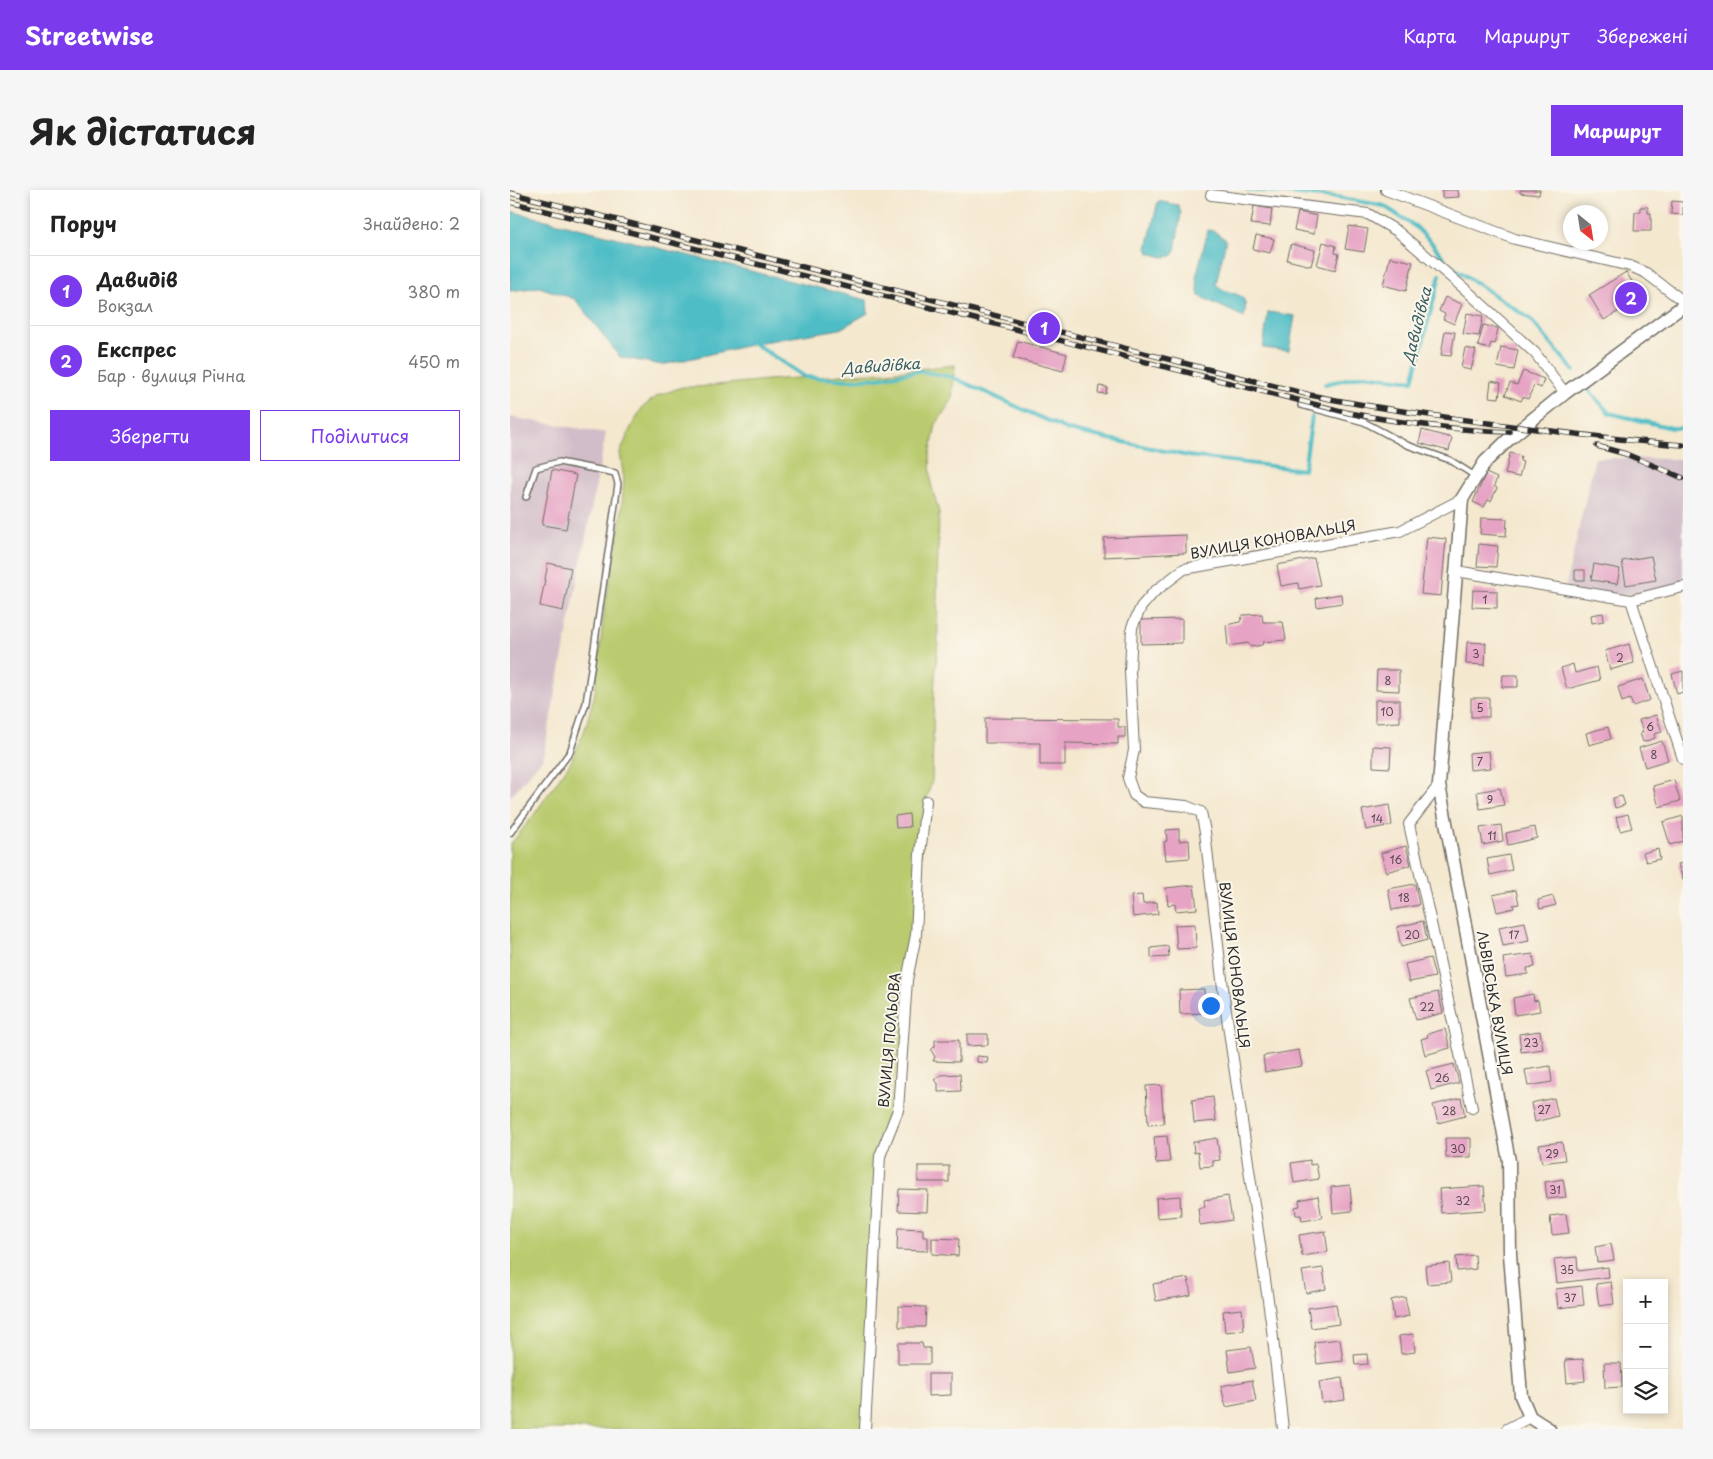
<!DOCTYPE html>
<html lang="uk">
<meta charset="utf-8">
<style>
:root{--surface:#fff;--page:#f6f6f6;--text:#222;--muted:#767676;--line:#e0e0e0;--accent:#7c3aed}
body{margin:0;font-family:"Playpen Sans",sans-serif;background:var(--page);color:var(--text)}
.controls{position:absolute;right:15px;bottom:15px;display:grid;overflow:hidden;border-radius:0px;box-shadow:0 2px 8px #0003}
.controls button{width:45px;height:45px;display:grid;place-items:center;padding:0;border:0;border-bottom:1px solid var(--line);background:var(--surface);color:var(--text);font:25px sans-serif}
.compass{position:absolute;left:1053px;top:15px;width:45px;height:45px;border-radius:50%;background:var(--surface);box-shadow:0 2px 8px #0003;rotate:150deg}
.you{position:absolute;left:700px;top:815px;width:18px;height:18px;margin:-12px;border:4px solid #fff;border-radius:50%;background:#1a73e8;box-shadow:0 0 0 8px #1a73e833}
.badge{display:grid;place-items:center;width:32px;height:32px;border-radius:50%;background:var(--accent);color:#fff;font-size:16px;font-weight:700}
.pin{position:absolute;translate:-50% -50%;border:2px solid #fff;box-shadow:0 1px 5px #0006}
.list{margin:0;padding:0;list-style:none}
h2{display:flex;justify-content:space-between;align-items:center;height:65px;margin:0;padding:0 20px;font-size:21px}
h2 small{font-size:16px;font-weight:400;color:var(--muted)}
.list li{display:grid;grid-template-columns:32px 1fr auto;gap:15px;align-items:center;box-sizing:border-box;height:70px;padding:0 20px;border-top:1px solid var(--line)}
.list b{display:block;font-size:19px;white-space:nowrap}
.list p{margin:0;font-size:16px;white-space:nowrap;color:var(--muted)}
.list em{font-size:16px;font-style:normal;color:var(--muted)}
.actions{display:flex;gap:10px;padding:15px 20px}
.actions a{flex:1;padding:11px 0;border:1px solid var(--accent);border-radius:0px;text-align:center;font-size:18px;color:var(--accent)}
.actions .main{background:var(--accent);color:#fff}
.icon{flex:none;width:28px;height:28px;fill:none;stroke:currentColor;stroke-width:2;stroke-linecap:round;stroke-linejoin:round}
.map{position:relative;flex:none;width:1173px;height:1239px;overflow:hidden;border-radius:0px}
header{display:flex;align-items:center;gap:30px;box-sizing:border-box;height:70px;padding:0 25px;background:var(--accent);color:#fff}
header strong{font-size:24px}
nav{display:flex;gap:28px;margin-inline-start:auto;font-size:18px}
.intro{display:flex;align-items:center;justify-content:space-between;box-sizing:border-box;height:120px;padding:0 30px}
h1{margin:0;font-size:35px}
.button{padding:12px 22px;border-radius:0px;background:var(--accent);color:#fff;font-size:18px;font-weight:700}
main{display:flex;gap:30px;padding:0 30px}
aside{flex:1;background:var(--surface);border-radius:0px;box-shadow:0 2px 8px #0003}
.map>svg:first-child{display:block}
.industrial{fill:#d1bdc9}
.green{fill:#b9cb6e;stroke:#727b4c}
.water{fill:#4fbdc6;stroke:#3d7478}
.lines{fill:none;stroke-linecap:round;stroke-linejoin:round}
.stream{stroke:#4fbdc6;stroke-width:4}
.building{fill:#e6a3c4}
.service-casing{stroke:#716d64;stroke-width:8}
.minor-casing{stroke:#716d64;stroke-width:12}
.tertiary-casing{stroke:#716d64;stroke-width:15}
.service{stroke:#fff;stroke-width:5}
.minor{stroke:#fff;stroke-width:10}
.tertiary{stroke:#fff;stroke-width:12}
.rail-casing{stroke:#2b2b2b;stroke-width:5.5}
.rail{stroke:#fbf7ec;stroke-width:4;stroke-dasharray:11;stroke-linecap:butt}
.labels{text-anchor:middle;dominant-baseline:central;stroke-width:4;stroke-linejoin:round;paint-order:stroke}
.number-label{font-size:11px;fill:#5a4951}
.street-label{font-size:14px;fill:#2b2b2b;stroke:#fbf7ec}
.water-label{font-size:15px;font-style:italic;fill:#385e61;stroke:#fbf7ec}
</style>
<header>
<strong>Streetwise</strong>
<nav><a>Карта</a><a>Маршрут</a><a>Збережені</a></nav>
</header>
<div class="intro"><h1>Як дістатися</h1><a class="button">Маршрут</a></div>
<main>
<aside>
<h2>Поруч<small>Знайдено: 2</small></h2>
<ul class="list">
<li><span class="badge">1</span><div><b>Давидів</b><p>Вокзал</p></div><em>380 m</em></li>
<li><span class="badge">2</span><div><b>Експрес</b><p>Бар · вулиця Річна</p></div><em>450 m</em></li>
</ul>
<div class="actions"><a class="main">Зберегти</a><a>Поділитися</a></div>
</aside>
<div class="map">
<svg width="1173" height="1239" viewBox="0 0 1173 1239">
<rect width="100%" height="100%" fill="#fbf7ec"/>
<filter id="ink" filterUnits="userSpaceOnUse"><feTurbulence type="fractalNoise" baseFrequency=".02" numOctaves="2"/><feDisplacementMap in="SourceGraphic" scale="10" xChannelSelector="R" yChannelSelector="G"/><feConvolveMatrix kernelMatrix="1 2 1 2 8 2 1 2 1" color-interpolation-filters="sRGB"/></filter>
<filter id="wash" filterUnits="userSpaceOnUse"><feTurbulence type="fractalNoise" baseFrequency=".0096" numOctaves="4" result="noise"/><feDisplacementMap in="SourceGraphic" scale="20" xChannelSelector="R" yChannelSelector="G"/><feGaussianBlur stdDeviation="1.12" result="paint"/><feColorMatrix in="noise" values="0 0 0 0 0 0 0 0 0 0 0 0 0 0 0 0 0 1.4 0 .05"/><feComposite in="paint" operator="in"/></filter>
<g filter="url(#wash)">
<rect width="100%" height="100%" fill="#f4e8cf"/>
<g class="industrial">
<polygon points="0,227 96,243 33,568 0,607"/>
<polygon points="1085,268 1173,269 1173,398 1052,412"/>
</g>
<polygon class="green" points="445,175 442,210 426,234 420,265 421,294 429,322 427,395 428,451 424,503 422,591 416,611 388,920 370,966 355,1239 0,1239 0,655 23,626 62,570 75,539 85,503 95,415 111,327 114,290 110,263 122,235 132,218 147,206 172,197 187,197 257,190 378,182"/>
<g class="water">
<polygon points="648,11 668,15 671,23 665,61 662,66 653,67 639,63 637,58"/>
<polygon points="0,21 357,110 358,123 330,139 253,152 152,175 110,167 65,109 29,97 0,101"/>
<path d="M698 40 704 41 716 50 706 94C720 109 741 97 734 127L689 106 686 87Z"/>
<polygon points="758,122 785,126 779,161 753,158"/>
</g>
<g class="lines">
<g class="stream">
<polyline points="737,0 827,7 874,16 906,37 921,52 936,71"/>
<polyline points="935,72 1020,129 1064,181"/>
<polyline points="242,152 295,187 340,190 368,188 409,181 442,187 558,240 678,266 794,280 802,227"/>
<polyline points="815,194 854,185 903,191 930,85"/>
<polyline points="1077,198 1099,223 1162,238 1173,238"/>
</g>
</g>
<g id="blocks">
<g class="building">
<polygon points="932,0 948,0 949,7 932,8"/>
<polygon points="1010,0 1030,0 1029,5 1010,3"/>
<polygon points="1162,11 1173,12 1173,25 1161,24"/>
<polygon points="744,16 762,19 760,36 741,34"/>
<polygon points="1130,17 1138,17 1138,23 1141,23 1141,41 1124,41 1125,22 1130,22"/>
<polygon points="788,22 807,26 804,44 784,40"/>
<polygon points="839,36 858,39 854,62 835,59"/>
<polygon points="746,45 764,49 760,63 743,59"/>
<polygon points="813,52 826,56 825,63 829,64 825,80 807,75"/>
<polygon points="781,54 805,60 801,76 777,70"/>
<polygon points="880,67 903,72 896,101 873,95"/>
<polygon points="1116,82 1132,107 1094,130 1079,105"/>
<polygon points="935,107 952,114 944,134 933,129 935,124 929,121"/>
<polygon points="957,123 973,126 969,146 953,144"/>
<polygon points="973,135 988,138 985,154 981,153 979,159 968,156"/>
<polygon points="935,141 945,142 941,166 931,165"/>
<polygon points="508,151 557,164 553,181 503,168"/>
<polygon points="991,157 1008,160 1004,180 987,177"/>
<polygon points="955,158 966,160 961,180 951,178"/>
<polygon points="1013,181 1034,189 1031,198 1024,195 1018,209 1013,207 1011,211 995,205 1000,193 1007,195"/>
<polygon points="981,191 991,193 989,208 979,207"/>
<polygon points="589,196 597,197 596,204 588,203"/>
<polygon points="912,240 942,248 939,261 909,253"/>
<polygon points="1000,263 1011,266 1010,271 1013,272 1009,287 995,284"/>
<polygon points="42,280 66,285 56,339 32,335"/>
<polygon points="976,283 987,288 984,296 987,298 981,311 978,310 974,317 963,312"/>
<polygon points="971,328 997,329 996,346 970,344"/>
<polygon points="676,345 676,363 594,367 594,348"/>
<polygon points="917,347 936,349 931,406 911,404"/>
<polygon points="969,354 988,356 986,377 967,376"/>
<polygon points="1141,366 1146,390 1116,395 1112,371"/>
<polygon points="804,368 810,395 789,399 788,393 771,396 767,375"/>
<polygon points="38,373 61,378 53,421 30,416"/>
<polygon points="1084,374 1110,379 1107,394 1081,390"/>
<rect x="1065" y="380" width="10" height="10"/>
<polygon points="963,400 987,401 987,418 962,417"/>
<polygon points="831,404 832,413 807,417 806,408"/>
<polygon points="1093,423 1094,431 1082,433 1081,425"/>
<polygon points="752,424 753,432 773,432 776,450 753,452 752,455 741,457 738,453 718,456 716,435 730,432 733,425"/>
<polygon points="672,429 672,453 631,454 631,430"/>
<polygon points="957,452 976,453 975,475 956,474"/>
<polygon points="1119,454 1124,473 1100,480 1095,461"/>
<polygon points="1063,474 1065,483 1087,477 1090,490 1057,499 1051,478"/>
<polygon points="867,480 889,480 889,501 866,500"/>
<polygon points="1173,481 1173,502 1167,504 1162,484"/>
<polygon points="993,485 1008,485 1008,497 992,497"/>
<polygon points="1133,489 1140,510 1123,516 1120,509 1112,512 1108,497"/>
<rect x="961" y="508" width="18" height="19"/>
<polygon points="865,510 890,510 890,532 865,533"/>
<polygon points="1146,525 1152,542 1144,544 1145,548 1133,552 1130,543 1133,542 1129,530"/>
<polygon points="475,528 608,529 608,537 615,537 615,547 608,547 608,554 555,553 555,575 530,575 530,553 475,553"/>
<polygon points="1098,537 1101,549 1079,555 1076,543"/>
<polygon points="1152,551 1158,570 1135,577 1129,558"/>
<polygon points="863,556 881,557 880,578 863,577"/>
<polygon points="979,561 981,578 960,580 959,563"/>
<polygon points="1164,590 1170,611 1149,617 1143,596"/>
<polygon points="990,598 994,615 970,619 967,602"/>
<polygon points="1112,606 1115,615 1105,618 1103,608"/>
<polygon points="879,615 882,635 856,640 852,620"/>
<polygon points="399,624 400,637 386,638 385,626"/>
<polygon points="1118,624 1122,638 1110,641 1106,627"/>
<polygon points="1173,626 1173,651 1160,655 1153,632"/>
<polygon points="991,635 993,651 973,655 970,638"/>
<polygon points="1025,637 1027,648 998,655 996,643"/>
<polygon points="669,639 669,651 679,650 680,668 656,670 654,652 657,651 656,640"/>
<polygon points="896,656 901,675 876,682 871,663"/>
<polygon points="1148,659 1150,669 1136,672 1133,663"/>
<polygon points="999,665 1002,680 980,685 977,669"/>
<polygon points="1173,673 1173,690 1168,674"/>
<polygon points="905,694 909,715 882,720 878,699"/>
<polygon points="684,695 687,719 666,721 665,714 658,715 656,698"/>
<polygon points="1006,700 1009,714 1003,715 1004,718 987,722 983,705"/>
<polygon points="632,705 633,714 647,712 648,724 623,727 621,706"/>
<polygon points="1043,706 1046,715 1030,719 1028,710"/>
<polygon points="913,731 917,750 891,757 887,737"/>
<polygon points="1015,732 1019,751 993,756 989,737"/>
<polygon points="685,734 686,758 667,759 665,735"/>
<polygon points="658,756 659,767 641,768 641,758"/>
<polygon points="1023,764 1025,777 1017,778 1018,784 996,787 993,768"/>
<polygon points="920,768 925,787 899,792 895,774"/>
<polygon points="694,799 695,823 670,824 669,800"/>
<polygon points="928,802 933,823 906,830 900,808"/>
<polygon points="1023,804 1024,811 1028,810 1030,821 1005,825 1003,808"/>
<polygon points="935,839 940,858 915,865 911,849 918,847 917,844"/>
<polygon points="1030,841 1033,859 1011,862 1009,844"/>
<polygon points="457,844 478,844 478,855 457,856"/>
<polygon points="425,850 449,850 449,872 423,871 425,867 421,860 425,856"/>
<polygon points="789,860 792,876 755,882 753,866"/>
<polygon points="467,866 478,867 477,873 467,872"/>
<polygon points="944,874 949,893 921,900 916,881"/>
<polygon points="1040,876 1042,892 1018,896 1015,880"/>
<polygon points="450,884 451,901 428,902 428,893 424,890 430,885"/>
<polygon points="651,895 654,934 638,935 636,896"/>
<polygon points="703,907 706,931 684,933 682,910"/>
<polygon points="951,908 955,926 928,933 923,915"/>
<polygon points="1044,908 1048,926 1025,932 1021,913"/>
<polygon points="657,946 660,972 646,973 644,947"/>
<polygon points="707,948 710,970 703,971 703,976 690,977 688,962 684,963 683,952"/>
<polygon points="935,948 961,948 961,967 936,968"/>
<polygon points="1052,952 1055,970 1032,973 1029,955"/>
<polygon points="800,970 800,975 806,974 809,989 784,993 781,973"/>
<rect x="408" y="976" width="31" height="16"/>
<polygon points="1053,989 1056,1007 1037,1009 1035,992"/>
<polygon points="840,995 842,1021 823,1023 821,997"/>
<polygon points="974,996 976,1020 931,1023 929,999"/>
<polygon points="389,999 418,1000 417,1022 388,1021"/>
<polygon points="670,1006 671,1026 647,1028 646,1008"/>
<polygon points="718,1006 722,1030 690,1035 688,1018 695,1017 694,1010"/>
<polygon points="808,1006 812,1028 792,1031 791,1025 786,1025 785,1017 790,1016 789,1010"/>
<polygon points="1056,1024 1059,1043 1042,1045 1040,1026"/>
<polygon points="388,1038 413,1039 413,1047 418,1047 418,1061 387,1060"/>
<polygon points="815,1041 818,1062 792,1066 789,1045"/>
<polygon points="422,1048 449,1049 448,1066 422,1064"/>
<polygon points="1101,1054 1104,1070 1087,1072 1085,1057"/>
<polygon points="965,1065 966,1079 947,1081 946,1067"/>
<polygon points="1067,1067 1068,1081 1098,1077 1099,1087 1047,1093 1044,1069"/>
<polygon points="939,1073 941,1092 917,1094 915,1076"/>
<polygon points="813,1078 816,1099 796,1103 792,1081"/>
<polygon points="678,1088 681,1105 646,1111 643,1094"/>
<polygon points="1101,1092 1104,1114 1089,1116 1086,1094"/>
<polygon points="1072,1096 1074,1115 1048,1118 1046,1099"/>
<polygon points="895,1107 899,1126 884,1129 881,1110"/>
<polygon points="826,1114 829,1134 801,1138 798,1118"/>
<polygon points="389,1116 416,1117 415,1137 389,1137"/>
<polygon points="732,1119 734,1140 715,1142 713,1121"/>
<polygon points="903,1144 905,1162 891,1164 889,1146"/>
<polygon points="830,1149 833,1171 807,1174 804,1152"/>
<polygon points="388,1153 412,1153 413,1158 420,1158 420,1174 388,1174"/>
<polygon points="741,1157 745,1178 720,1182 717,1160"/>
<polygon points="857,1164 858,1174 845,1175 844,1165"/>
<polygon points="1073,1169 1075,1191 1057,1193 1055,1170"/>
<polygon points="1094,1173 1111,1173 1112,1197 1095,1198"/>
<polygon points="418,1184 441,1184 441,1205 418,1206"/>
<polygon points="832,1188 835,1210 812,1213 809,1192"/>
<polygon points="742,1190 746,1211 716,1217 711,1196"/>
</g>
</g>
</g>
<g filter="url(#ink)">
<use href="#blocks" fill-opacity="0" stroke="#716d64" stroke-width="1"/>
<g class="lines">
<g class="service-casing">
<g id="service">
<polyline points="791,215 854,232 897,255 940,270 965,286"/>
<polyline points="0,643 60,562 76,513 108,294 105,283 49,272 26,278 16,307"/>
</g>
</g>
<g class="minor-casing">
<g id="minor">
<polyline points="876,0 1005,49 1120,76 1136,83 1173,111"/>
<polyline points="701,5 858,24 887,41 956,100 1025,163 1055,203"/>
<polyline points="946,381 1121,410 1173,397"/>
<polyline points="1121,410 1173,569"/>
<polyline points="929,595 899,634 962,918"/>
<polyline points="355,1239 370,966 388,920 397,790 406,745 410,664 416,611"/>
<polyline points="773,1239 761,1131 714,807 695,642 691,622 676,616 634,612 624,605 618,588 624,560 620,481 622,437 631,417 644,402 674,379 890,341 952,309"/>
<polyline points="997,1239 1020,1227"/>
</g>
</g>
<g class="tertiary-casing">
<polyline id="tertiary" points="1039,1239 1020,1227 1011,1206 1000,1064 999,971 929,595 952,309 975,272 1001,247 1055,203 1173,116"/>
</g>
<use href="#service" class="service"/>
<use href="#minor" class="minor"/>
<use href="#tertiary" class="tertiary"/>
<g class="rail-casing">
<g id="rail">
<path d="M0 3 800 205C869 219 940 228 1010 237 1065 244 1118 251 1173 255"/>
<path d="M0 12 839 223C892 233 945 240 999 242"/>
<polyline points="1087,256 1116,264 1173,288"/>
</g>
</g>
<use href="#rail" class="rail"/>
</g>
</g>
<g class="labels">
<g class="number-label">
<text x="975" y="409">1</text>
<text x="966" y="463">3</text>
<text x="1110" y="467">2</text>
<text x="878" y="490">8</text>
<text x="970" y="517">5</text>
<text x="877" y="521">10</text>
<text x="1140" y="536">6</text>
<text x="1144" y="564">8</text>
<text x="970" y="571">7</text>
<text x="980" y="609">9</text>
<text x="867" y="628">14</text>
<text x="982" y="645">11</text>
<text x="886" y="669">16</text>
<text x="894" y="707">18</text>
<text x="902" y="744">20</text>
<text x="1004" y="744">17</text>
<text x="917" y="816">22</text>
<text x="1021" y="852">23</text>
<text x="932" y="887">26</text>
<text x="1034" y="919">27</text>
<text x="939" y="920">28</text>
<text x="948" y="958">30</text>
<text x="1042" y="963">29</text>
<text x="1045" y="999">31</text>
<text x="953" y="1010">32</text>
<text x="1057" y="1079">35</text>
<text x="1060" y="1107">37</text>
</g>
<g class="street-label">
<text transform="translate(763 349) rotate(-10)">ВУЛИЦЯ КОНОВАЛЬЦЯ</text>
<text transform="translate(725 775) rotate(83)">ВУЛИЦЯ КОНОВАЛЬЦЯ</text>
<text transform="translate(985 813) rotate(80)">ЛЬВІВСЬКА ВУЛИЦЯ</text>
<text transform="translate(379 850) rotate(-85)">ВУЛИЦЯ ПОЛЬОВА</text>
</g>
<g class="water-label">
<text transform="translate(906 135) rotate(-76)">Давидівка</text>
<text transform="translate(371 175) rotate(-4)">Давидівка</text>
</g>
</g>
</svg>
<div class="controls">
<button>+</button>
<button>−</button>
<button><svg class="icon" aria-label="layers" viewBox="0 0 24 24"><path d="M12 4l9 5-9 5-9-5zM3 14l9 5 9-5"/></svg></button>
</div>
<svg class="compass" viewBox="-18 -18 36 36"><path d="M0-13l5 13h-10z" fill="#e53935"/><path d="M0 13l5-13h-10z" fill="#767676"/></svg>
<div class="you"></div>
<div class="pin badge" style="left:534px;top:138px">1</div>
<div class="pin badge" style="left:1121px;top:108px">2</div>
</div>
</main>
